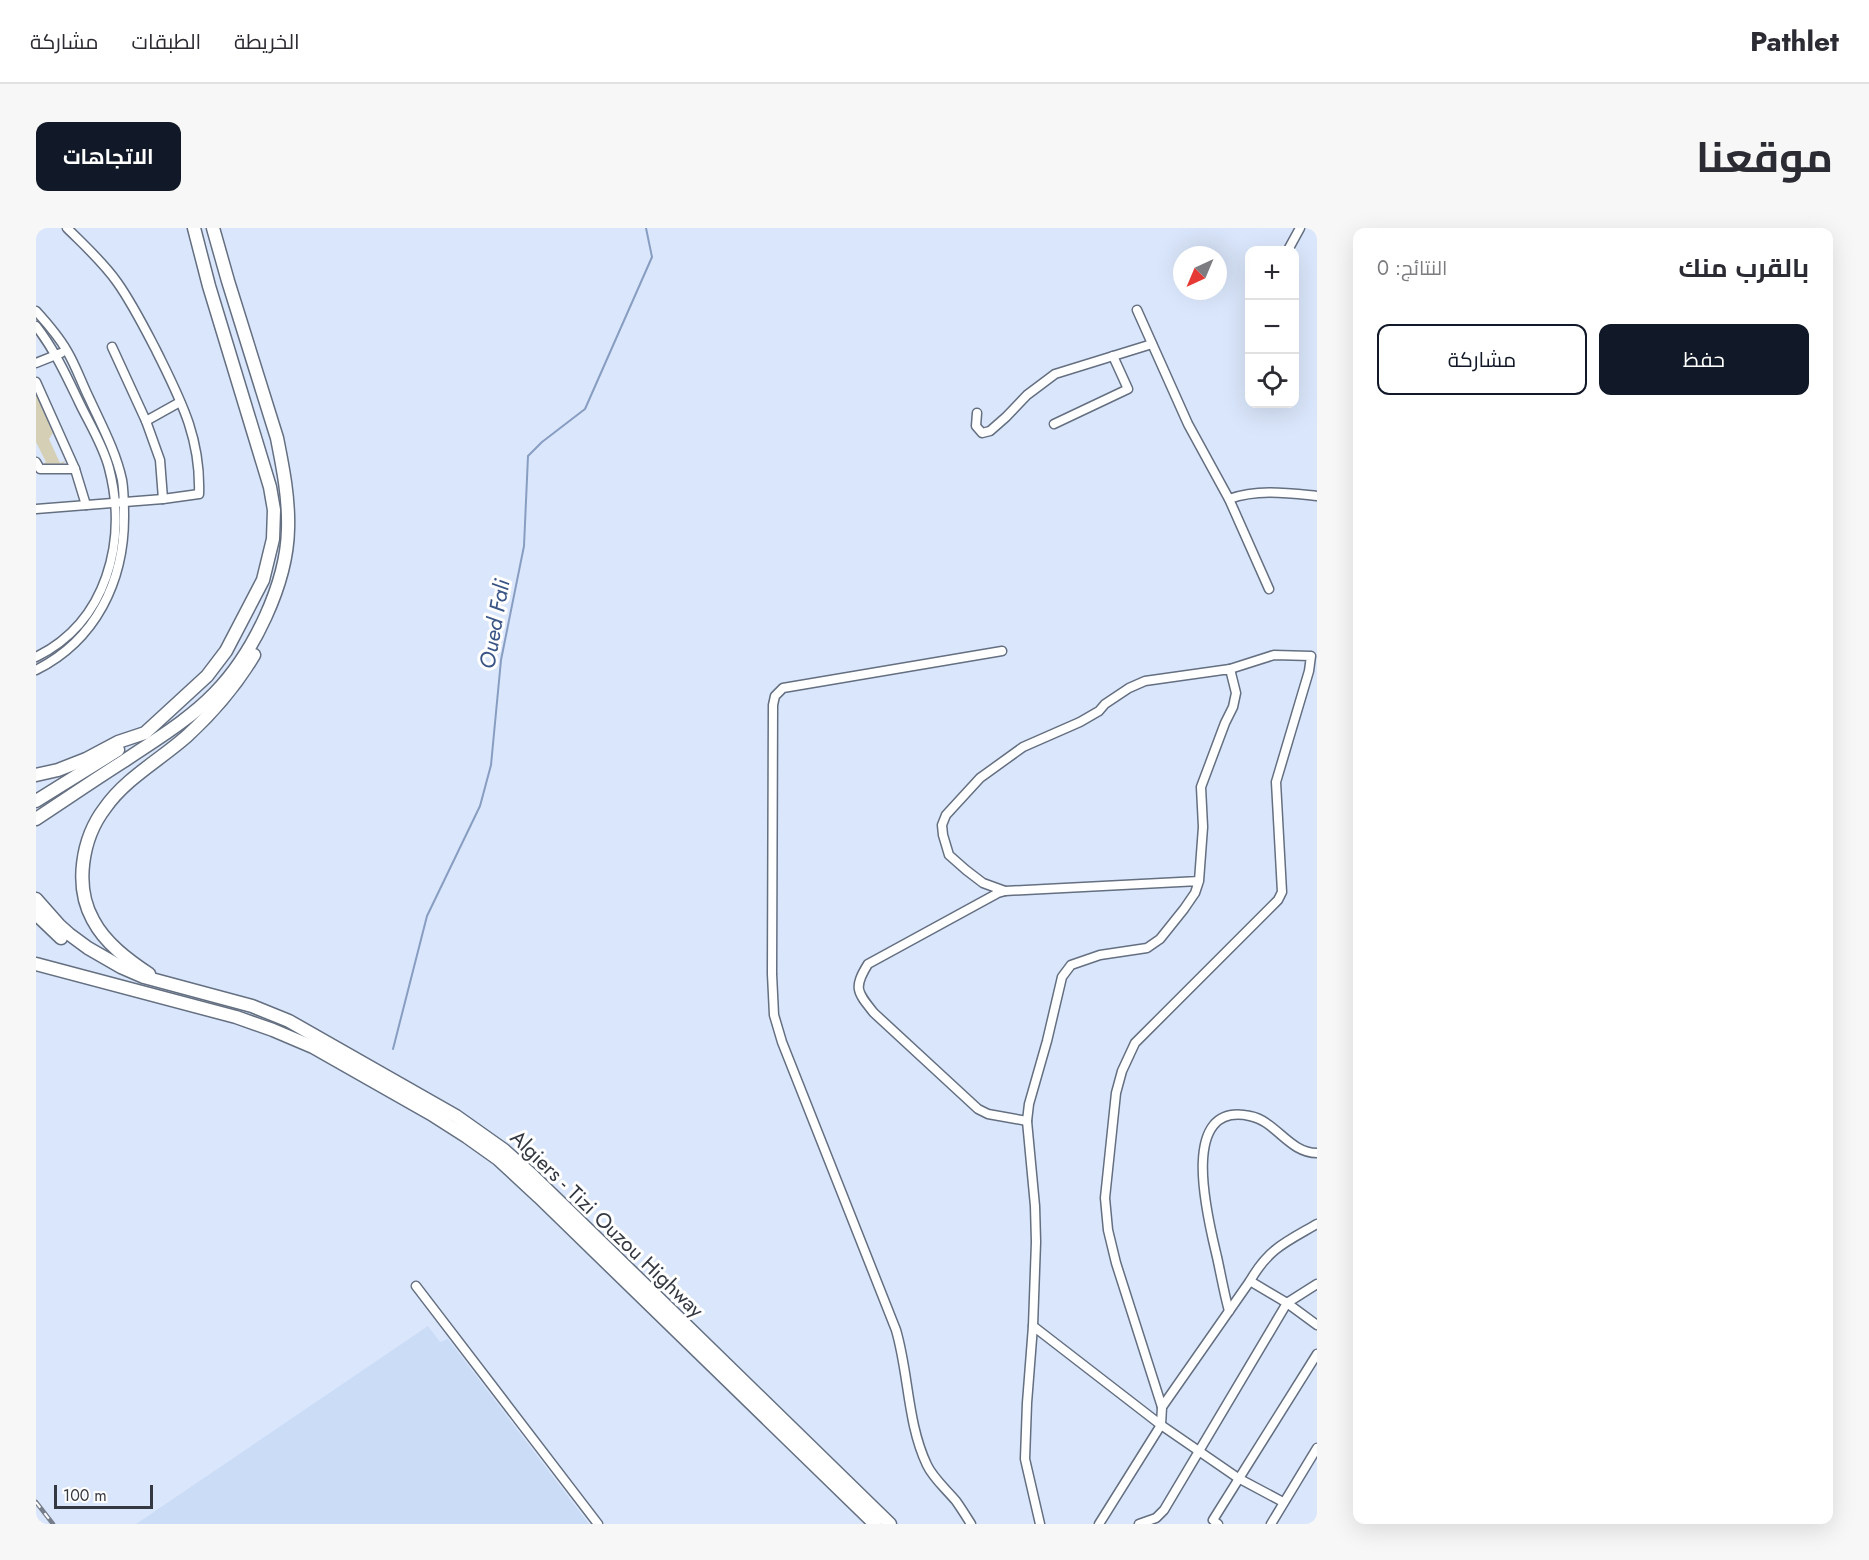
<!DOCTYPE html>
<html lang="ar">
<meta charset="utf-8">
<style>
:root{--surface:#fff;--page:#f7f7f7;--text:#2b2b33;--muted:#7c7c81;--line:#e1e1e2;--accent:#111827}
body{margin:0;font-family:Jost,Cairo,sans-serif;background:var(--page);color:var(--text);direction:rtl}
.controls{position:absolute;right:18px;top:18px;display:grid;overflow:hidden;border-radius:12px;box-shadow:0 6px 24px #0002}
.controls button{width:54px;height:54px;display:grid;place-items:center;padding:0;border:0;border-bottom:2px solid var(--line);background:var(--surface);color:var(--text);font:30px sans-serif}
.compass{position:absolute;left:1137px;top:18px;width:54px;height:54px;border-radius:50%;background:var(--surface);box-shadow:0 6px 24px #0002;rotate:224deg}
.scale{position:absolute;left:18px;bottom:15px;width:99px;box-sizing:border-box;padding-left:6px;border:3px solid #343841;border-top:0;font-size:16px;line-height:21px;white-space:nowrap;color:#343841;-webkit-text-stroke:4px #fff;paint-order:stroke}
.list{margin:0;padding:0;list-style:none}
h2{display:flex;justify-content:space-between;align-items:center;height:78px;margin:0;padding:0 24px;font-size:26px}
h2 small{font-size:20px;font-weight:400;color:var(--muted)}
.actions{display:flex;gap:12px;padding:18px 24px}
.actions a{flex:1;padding:14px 0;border:2px solid var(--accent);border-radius:12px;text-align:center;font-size:21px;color:var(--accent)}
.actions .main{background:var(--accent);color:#fff}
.icon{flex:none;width:33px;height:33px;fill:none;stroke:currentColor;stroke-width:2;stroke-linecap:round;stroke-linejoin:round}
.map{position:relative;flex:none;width:1281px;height:1296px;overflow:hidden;direction:ltr;border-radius:12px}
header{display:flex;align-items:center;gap:36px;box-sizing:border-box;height:84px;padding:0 30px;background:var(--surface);border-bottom:2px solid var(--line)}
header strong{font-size:28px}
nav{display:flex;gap:33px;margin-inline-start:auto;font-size:21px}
.intro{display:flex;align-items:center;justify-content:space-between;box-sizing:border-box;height:144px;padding:0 36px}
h1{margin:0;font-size:42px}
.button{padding:15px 27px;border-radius:12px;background:var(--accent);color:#fff;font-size:21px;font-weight:700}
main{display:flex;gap:36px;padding:0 36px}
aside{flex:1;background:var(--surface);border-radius:12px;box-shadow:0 6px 24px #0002}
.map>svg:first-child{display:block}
.built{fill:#cbdcf7}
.green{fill:#d5d0b5}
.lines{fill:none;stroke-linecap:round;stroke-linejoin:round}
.stream{stroke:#879dc1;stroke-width:2}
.minor-casing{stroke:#646f81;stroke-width:11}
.highway-casing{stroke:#646f81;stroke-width:15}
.minor{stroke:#fff;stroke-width:8}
.highway{stroke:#fff;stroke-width:12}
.rail-casing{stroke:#767d8b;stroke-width:4.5}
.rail{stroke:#fff;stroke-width:2;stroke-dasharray:7;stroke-linecap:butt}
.labels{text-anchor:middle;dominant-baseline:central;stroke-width:6;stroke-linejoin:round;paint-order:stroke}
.street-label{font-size:21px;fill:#343841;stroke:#fff}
.water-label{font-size:22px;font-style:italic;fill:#395586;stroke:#fff}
</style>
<header>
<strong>Pathlet</strong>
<nav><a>الخريطة</a><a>الطبقات</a><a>مشاركة</a></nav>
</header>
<div class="intro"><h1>موقعنا</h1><a class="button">الاتجاهات</a></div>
<main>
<aside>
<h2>بالقرب منك<small>النتائج: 0</small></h2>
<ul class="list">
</ul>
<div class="actions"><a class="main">حفظ</a><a>مشاركة</a></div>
</aside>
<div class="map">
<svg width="1281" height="1296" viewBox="0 0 1281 1296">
<rect width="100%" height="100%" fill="#dae6fb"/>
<polygon class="built" points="392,1098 404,1114 412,1111 553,1296 100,1296"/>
<polygon class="green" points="0,164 17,205 13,211 24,235 29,233 29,234 27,236 7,236 10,234 0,214"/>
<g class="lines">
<polyline class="stream" points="357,821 391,688 444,578 455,537 465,432 488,318 492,228 506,214 549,181 616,29 610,0"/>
<g class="minor-casing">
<g id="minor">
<polyline points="1252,22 1264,0"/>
<polyline points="1101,82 1152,196 1193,271 1233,361"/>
<path d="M0 83C11 95 23 109 31 123 40 138 46 156 54 172 66 198 80 224 86 252 88 264 88 277 88 289 88 353 60 412 0 442"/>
<path d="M0 98C18 121 30 147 43 174 53 195 67 217 73 240 92 313 71 394 0 429"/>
<polyline points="76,119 110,193 144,174"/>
<polyline points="0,135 25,125"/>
<polyline points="0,154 39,241 50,277"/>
<polyline points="941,185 940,198 946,205 954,203 970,189 991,167 1019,146 1116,116"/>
<polyline points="110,193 124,232 127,271"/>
<polyline points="1018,196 1092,161 1077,128"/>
<polyline points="0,234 4,241 39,241"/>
<path d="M1193 271C1222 261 1251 265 1281 268"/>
<path d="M0 281 127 271 163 266C165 209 144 171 120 122 108 99 96 75 81 54 67 34 48 17 31 0"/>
<path d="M969 663 962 665 832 736C817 760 821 764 838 785L942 881 952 886 991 893"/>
<polyline points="1214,1053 1251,1075 1281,1097"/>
<polyline points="380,1058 562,1296"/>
<path d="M1193 1083C1188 1065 1185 1047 1181 1029 1173 995 1140 872 1214 888 1240 893 1253 925 1281 925"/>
<polyline points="997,1098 1125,1197 1202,1250 1247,1274"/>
<polyline points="1126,1179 1080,1035 1072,1002 1069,970 1080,865 1086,843 1099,815 1242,672 1246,664 1240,554 1273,443 1275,428 1238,427 1194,441"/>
<path d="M935 1296C930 1288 925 1280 920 1273 910 1261 897 1250 891 1237 871 1195 873 1146 860 1102L746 814 738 787 736 746 737 477 739 468 747 460 966 423"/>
<polyline points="1004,1296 989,1231 991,1175 997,1098 1000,1014 999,978 991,893 993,876 1011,813 1026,749 1035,737 1064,727 1111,720 1124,711 1148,681 1159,665 1163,653 1167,599 1165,559 1189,495 1197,479 1200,465 1194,441 1109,453 1093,460 1069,476 1063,483 1044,494 987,519 944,550 910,587 906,597 907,607 913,627 930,642 947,655 969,663 1163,653"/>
<path d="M1063 1296 1125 1197 1126 1179 1214 1053C1233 1020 1250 1014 1281 996"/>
<polyline points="1103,1296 1120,1290 1128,1282 1251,1075 1281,1056"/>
<polyline points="1182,1296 1177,1292 1281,1126"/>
<polyline points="1235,1296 1281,1220"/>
</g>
</g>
<g class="highway-casing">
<g id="highway">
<polyline points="0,547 22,542 50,531 82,514 109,505 171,448 190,423 227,352 237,311 238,282 234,259 173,58 158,0"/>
<polyline points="0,573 82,522"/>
<path d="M0 591C29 572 58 552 88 533 119 512 153 492 179 465 217 426 251 356 252 301 253 270 247 240 241 210L192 53 177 0"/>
<polyline points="0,671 23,697 33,706 52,720 85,739 108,749 216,778 253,793 420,888 468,922 496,947 854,1296"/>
<polyline points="0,686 25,710"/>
<polyline points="0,736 200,789 237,802 277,819 395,886 431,909 462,931 503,969 839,1296"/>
<path d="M113 746C92 732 69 715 57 692 38 658 46 610 69 580 90 550 124 532 151 508 177 484 200 457 218 427"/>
</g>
</g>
<use href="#minor" class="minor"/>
<use href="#highway" class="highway"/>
<g class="rail-casing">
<polyline id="rail" points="0,1274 17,1296"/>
</g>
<use href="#rail" class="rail"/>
</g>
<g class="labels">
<g class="street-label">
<text transform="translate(571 996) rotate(44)">Algiers - Tizi Ouzou Highway</text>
</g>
<g class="water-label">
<text transform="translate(458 396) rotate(-80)">Oued Fali</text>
</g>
</g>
</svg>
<div class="controls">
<button>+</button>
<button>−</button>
<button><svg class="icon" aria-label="locate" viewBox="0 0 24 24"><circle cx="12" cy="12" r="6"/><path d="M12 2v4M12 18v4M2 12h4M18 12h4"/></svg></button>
</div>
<svg class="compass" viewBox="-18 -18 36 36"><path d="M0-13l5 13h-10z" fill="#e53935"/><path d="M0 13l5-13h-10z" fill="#7c7c81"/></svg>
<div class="scale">100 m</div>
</div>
</main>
